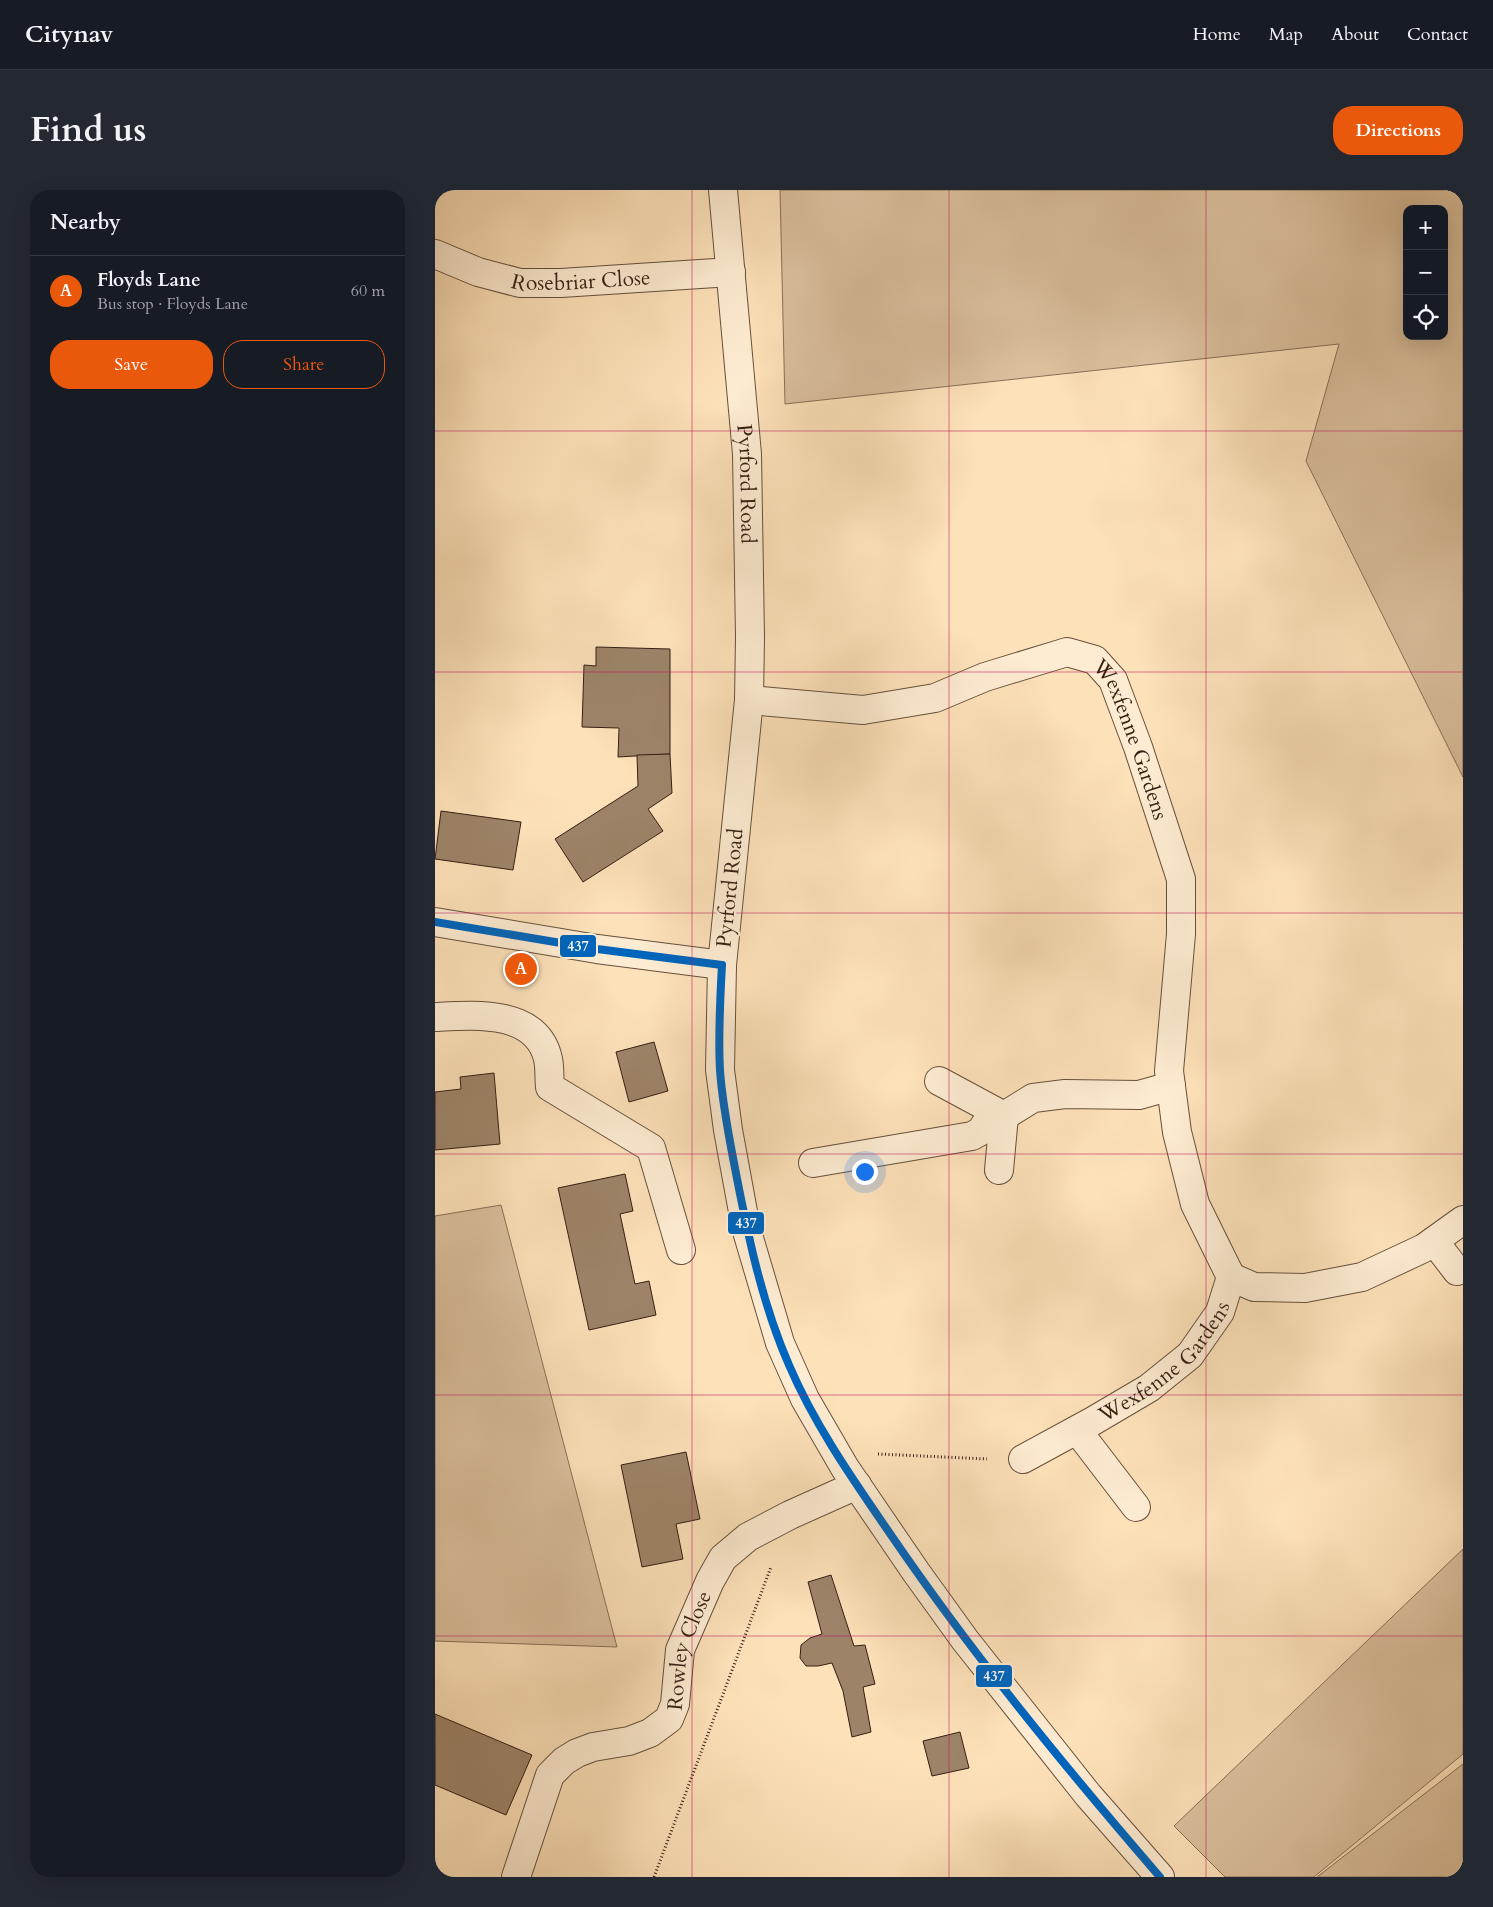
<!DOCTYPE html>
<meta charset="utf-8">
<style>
:root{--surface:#171b24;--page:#242831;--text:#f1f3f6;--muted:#9ea1a6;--line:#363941;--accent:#ea580c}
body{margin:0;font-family:Cardo,serif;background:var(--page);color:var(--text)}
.controls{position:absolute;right:15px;top:15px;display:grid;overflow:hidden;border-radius:10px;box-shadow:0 5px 20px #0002}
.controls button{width:45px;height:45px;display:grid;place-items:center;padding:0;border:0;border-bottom:1px solid var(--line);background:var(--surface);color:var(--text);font:25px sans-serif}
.you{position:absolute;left:429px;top:981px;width:18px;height:18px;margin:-12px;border:4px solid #fff;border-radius:50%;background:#1a73e8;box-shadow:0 0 0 8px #1a73e833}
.badge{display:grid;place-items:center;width:32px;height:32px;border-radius:50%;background:var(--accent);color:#fff;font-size:16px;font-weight:700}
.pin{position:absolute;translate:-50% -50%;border:2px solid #fff;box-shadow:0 1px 5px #0006}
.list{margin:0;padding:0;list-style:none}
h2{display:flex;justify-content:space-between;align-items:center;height:65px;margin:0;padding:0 20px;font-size:21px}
h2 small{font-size:16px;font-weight:400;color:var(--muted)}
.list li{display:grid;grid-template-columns:32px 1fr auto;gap:15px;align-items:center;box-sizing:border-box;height:70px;padding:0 20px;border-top:1px solid var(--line)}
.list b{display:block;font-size:19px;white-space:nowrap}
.list p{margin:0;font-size:16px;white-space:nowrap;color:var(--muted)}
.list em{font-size:16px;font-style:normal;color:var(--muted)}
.actions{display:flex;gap:10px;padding:15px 20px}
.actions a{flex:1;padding:11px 0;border:1px solid var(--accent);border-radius:20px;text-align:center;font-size:18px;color:var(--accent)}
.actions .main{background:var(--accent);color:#fff}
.icon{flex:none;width:28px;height:28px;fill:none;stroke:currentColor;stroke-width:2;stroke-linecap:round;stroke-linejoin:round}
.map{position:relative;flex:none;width:1028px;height:1687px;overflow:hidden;border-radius:20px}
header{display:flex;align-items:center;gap:30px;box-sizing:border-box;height:70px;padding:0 25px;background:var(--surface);border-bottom:1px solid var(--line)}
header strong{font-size:24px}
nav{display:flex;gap:28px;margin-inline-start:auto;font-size:18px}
.intro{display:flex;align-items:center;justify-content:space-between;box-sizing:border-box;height:120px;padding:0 30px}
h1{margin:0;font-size:35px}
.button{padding:12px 22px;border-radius:20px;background:var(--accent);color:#fff;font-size:18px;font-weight:700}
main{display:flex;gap:30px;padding:0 30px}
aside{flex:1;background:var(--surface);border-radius:20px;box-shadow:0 5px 20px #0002}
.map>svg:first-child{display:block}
.green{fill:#dbc09d;stroke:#887058;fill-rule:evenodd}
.building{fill:#9d8469;stroke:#341f13}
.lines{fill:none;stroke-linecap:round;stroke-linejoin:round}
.minor-casing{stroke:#66503c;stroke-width:30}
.path{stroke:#341f13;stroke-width:3;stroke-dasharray:1 2.5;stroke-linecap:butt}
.minor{stroke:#feecd2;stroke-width:28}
.bus-1-casing{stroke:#feecd2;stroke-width:11}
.bus-1{stroke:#0065bd;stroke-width:8}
.grid{fill:none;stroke:#c2185b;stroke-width:1;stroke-opacity:0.55}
.labels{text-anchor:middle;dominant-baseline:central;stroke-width:4.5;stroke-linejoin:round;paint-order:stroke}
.street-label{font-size:21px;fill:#341f13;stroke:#feecd2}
.line-badge{stroke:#feecd2;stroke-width:2}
.badge-label{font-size:14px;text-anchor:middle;font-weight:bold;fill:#fff}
</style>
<header>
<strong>Citynav</strong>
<nav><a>Home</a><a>Map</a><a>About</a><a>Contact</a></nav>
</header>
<div class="intro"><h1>Find us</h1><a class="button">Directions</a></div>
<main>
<aside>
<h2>Nearby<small></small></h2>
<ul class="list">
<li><span class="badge">A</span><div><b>Floyds Lane</b><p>Bus stop · Floyds Lane</p></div><em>60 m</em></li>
</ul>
<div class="actions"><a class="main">Save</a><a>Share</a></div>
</aside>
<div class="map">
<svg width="1028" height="1687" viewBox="0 0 1028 1687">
<rect width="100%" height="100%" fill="#fde1b9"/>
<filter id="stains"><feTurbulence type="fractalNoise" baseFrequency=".004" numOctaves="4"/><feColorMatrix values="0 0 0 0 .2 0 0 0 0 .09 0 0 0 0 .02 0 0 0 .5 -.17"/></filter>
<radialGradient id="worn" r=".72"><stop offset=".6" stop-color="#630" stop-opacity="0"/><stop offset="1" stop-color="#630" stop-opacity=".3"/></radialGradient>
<g class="green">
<path d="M345 0H1028V587L871 271 904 154 350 214ZM972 19H1009V146H972Z"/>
<polygon points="66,1015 182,1457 0,1451 0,1026"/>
<polygon points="1028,1359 1028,1564 879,1687 790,1687 739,1636"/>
<polygon points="1028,1574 1028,1687 882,1687"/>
</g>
<g class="building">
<polygon points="161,457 235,459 235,564 183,567 184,538 147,537 149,475 161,476"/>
<polygon points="235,564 237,603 213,619 228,641 148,692 120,649 203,596 202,565"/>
<polygon points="6,621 86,632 78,680 0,669"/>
<polygon points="219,852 233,901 194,912 181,862"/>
<polygon points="59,883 65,954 0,960 0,902 26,899 25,887"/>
<polygon points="190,984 198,1021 185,1024 200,1094 214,1091 221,1125 154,1140 123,998"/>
<polygon points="251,1262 265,1329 241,1334 248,1369 207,1377 186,1275"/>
<polygon points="396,1385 419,1456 430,1455 440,1494 428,1497 436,1542 417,1547 408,1501 397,1473 383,1476 371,1476 365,1468 366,1455 375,1448 387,1444 373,1392"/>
<polygon points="0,1524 97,1565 71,1625 0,1595"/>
<polygon points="525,1542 534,1578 497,1586 488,1551"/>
</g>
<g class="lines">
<g class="minor-casing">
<g id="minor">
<path id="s1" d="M288 0 312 264 315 447 314 510 287 775 285 880 293 940 311 1038 345 1153 370 1209 410 1278 481 1382 530 1450 653 1605 725 1687"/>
<path id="s2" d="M0 64 43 82 85 93H126L296 82"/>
<path id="s3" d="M314 510 428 520 500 508 550 487 632 462 660 470 678 490 703 557 746 689V744L734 881 742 942 760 1014 796 1087"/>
<polyline points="0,732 162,759 287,775"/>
<path d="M0 827C38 825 102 819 113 869 115 878 114 888 115 897L216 958 246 1060"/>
<polyline points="504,891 569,926 564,980"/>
<polyline points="569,926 598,908 630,904 704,905 736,896"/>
<polyline points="378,973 537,946 546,941 559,921"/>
<polyline points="999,1051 1022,1081"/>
<polyline points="642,1240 701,1317"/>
<path id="s4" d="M588 1269 658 1231 714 1198 755 1165 785 1122 796 1087 819 1097 870 1098 927 1087 989 1058 1028 1030"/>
<path id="s5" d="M81 1687 115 1585 129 1571 142 1563 158 1557 194 1551 215 1543 234 1529 240 1514 245 1460 275 1391 288 1368 313 1347 355 1325 422 1295"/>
</g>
</g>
<g class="path">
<polyline points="443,1264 552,1269"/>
<polyline points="219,1687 336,1377"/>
</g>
<use href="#minor" class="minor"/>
<g class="bus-1-casing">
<g id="bus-1">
<polyline points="0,732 162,759 287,775"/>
<path d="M287 775C285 810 283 845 285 880 287 911 293 942 299 973 312 1041 326 1111 354 1175 380 1236 419 1291 456 1345 538 1465 630 1577 725 1687"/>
</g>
</g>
<use href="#bus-1" class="bus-1"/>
</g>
<path class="grid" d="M257 0V1687M514 0V1687M771 0V1687M0 241H1028M0 482H1028M0 723H1028M0 964H1028M0 1205H1028M0 1446H1028"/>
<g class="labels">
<g class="street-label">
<text stroke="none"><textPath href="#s2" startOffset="151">Rosebriar Close</textPath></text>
<text stroke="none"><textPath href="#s1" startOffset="295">Pyrford Road</textPath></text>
<text stroke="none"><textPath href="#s3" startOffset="445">Wexfenne Gardens</textPath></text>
<text transform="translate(295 698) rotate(-84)">Pyrford Road</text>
<text stroke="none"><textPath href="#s4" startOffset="174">Wexfenne Gardens</textPath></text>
<text stroke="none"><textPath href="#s5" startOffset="314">Rowley Close</textPath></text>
</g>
</g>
<g class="line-badge">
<rect x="124" y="744" width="38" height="24" rx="5" fill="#0065bd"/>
<rect x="292" y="1021" width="38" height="24" rx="5" fill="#0065bd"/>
<rect x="540" y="1474" width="38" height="24" rx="5" fill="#0065bd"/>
</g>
<g class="badge-label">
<text x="143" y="761">437</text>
<text x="311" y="1038">437</text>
<text x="559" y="1491">437</text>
</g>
<rect width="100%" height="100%" filter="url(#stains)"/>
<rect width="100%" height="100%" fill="url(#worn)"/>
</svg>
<div class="controls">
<button>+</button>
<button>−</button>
<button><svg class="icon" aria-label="locate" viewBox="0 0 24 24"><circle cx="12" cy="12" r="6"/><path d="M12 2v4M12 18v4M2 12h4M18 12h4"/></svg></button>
</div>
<div class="you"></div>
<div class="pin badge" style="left:86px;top:779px">A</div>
</div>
</main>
